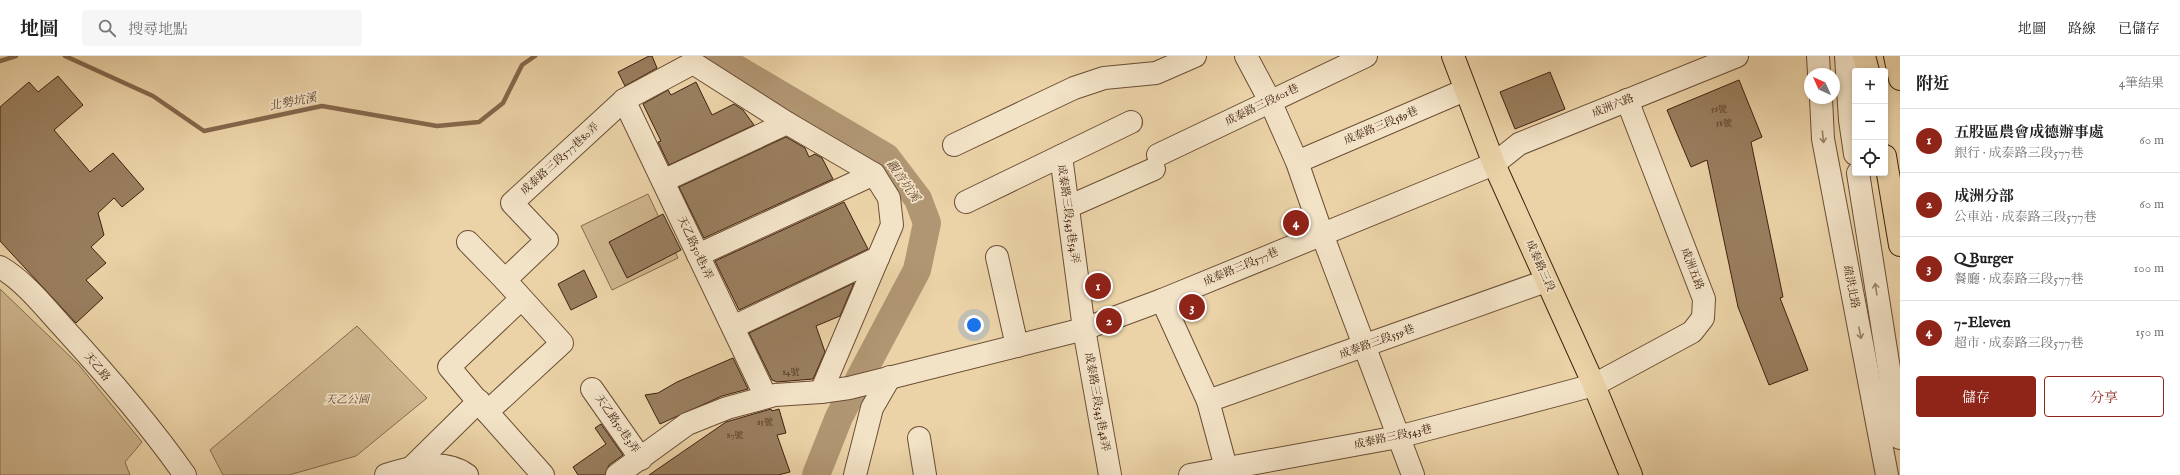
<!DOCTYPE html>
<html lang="zh-TW">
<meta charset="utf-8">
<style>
:root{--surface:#fff;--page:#f6f6f6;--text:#222;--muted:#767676;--line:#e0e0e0;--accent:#8f2418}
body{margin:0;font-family:"IM FELL English","Noto Serif TC",serif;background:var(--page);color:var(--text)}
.controls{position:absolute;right:12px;top:12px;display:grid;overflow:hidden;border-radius:4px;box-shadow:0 2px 6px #0003}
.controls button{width:36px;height:36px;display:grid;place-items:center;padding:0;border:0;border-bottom:1px solid var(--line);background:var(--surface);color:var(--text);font:20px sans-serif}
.compass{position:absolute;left:1804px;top:12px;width:36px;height:36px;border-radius:50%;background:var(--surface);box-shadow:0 2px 6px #0003;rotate:315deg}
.you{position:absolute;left:974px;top:269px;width:14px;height:14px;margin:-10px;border:3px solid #fff;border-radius:50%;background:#1a73e8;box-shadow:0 0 0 6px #1a73e833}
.badge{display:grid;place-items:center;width:26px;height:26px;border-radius:50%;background:var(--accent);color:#fff;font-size:13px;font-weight:700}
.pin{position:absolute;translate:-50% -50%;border:2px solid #fff;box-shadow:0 1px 4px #0006}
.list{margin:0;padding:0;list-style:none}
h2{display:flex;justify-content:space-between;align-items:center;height:52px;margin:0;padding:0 16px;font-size:17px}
h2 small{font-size:13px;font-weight:400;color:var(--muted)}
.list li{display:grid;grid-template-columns:26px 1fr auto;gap:12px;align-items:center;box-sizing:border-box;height:64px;padding:0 16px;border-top:1px solid var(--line)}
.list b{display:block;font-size:15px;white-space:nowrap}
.list p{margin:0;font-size:13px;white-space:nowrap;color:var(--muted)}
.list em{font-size:13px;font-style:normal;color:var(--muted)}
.actions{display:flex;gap:8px;padding:12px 16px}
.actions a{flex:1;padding:9px 0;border:1px solid var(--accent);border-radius:4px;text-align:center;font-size:14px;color:var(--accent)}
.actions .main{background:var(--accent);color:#fff}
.icon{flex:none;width:22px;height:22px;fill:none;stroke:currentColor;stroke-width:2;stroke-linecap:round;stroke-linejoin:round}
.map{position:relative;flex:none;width:1900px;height:419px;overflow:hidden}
header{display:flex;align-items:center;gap:24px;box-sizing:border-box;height:56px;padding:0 20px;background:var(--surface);border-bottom:1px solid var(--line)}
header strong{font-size:19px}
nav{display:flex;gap:22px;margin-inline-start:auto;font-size:14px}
.search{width:280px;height:36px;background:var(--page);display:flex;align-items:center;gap:10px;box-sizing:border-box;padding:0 14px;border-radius:4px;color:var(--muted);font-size:15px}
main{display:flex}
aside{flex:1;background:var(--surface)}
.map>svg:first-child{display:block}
.green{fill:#ceb58d;stroke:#876b4e}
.water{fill:#b19673;stroke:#84674b}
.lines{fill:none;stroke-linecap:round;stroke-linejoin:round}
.stream{stroke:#84674b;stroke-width:4.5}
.river{stroke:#b19673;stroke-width:28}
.building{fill:#997e5e;stroke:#40210f}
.minor-casing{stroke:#6b4e35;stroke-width:24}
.major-casing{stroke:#40210f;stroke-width:24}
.highway-casing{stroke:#40210f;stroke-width:24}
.minor{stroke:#f2e2c6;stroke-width:22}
.major{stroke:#ebd3a7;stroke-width:22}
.highway{stroke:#ebd3a7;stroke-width:22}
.oneway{stroke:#99826a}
.labels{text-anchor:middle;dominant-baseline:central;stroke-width:3.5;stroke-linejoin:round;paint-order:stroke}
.number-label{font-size:9px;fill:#563823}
.street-label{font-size:11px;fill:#40210f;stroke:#f2e2c6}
.park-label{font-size:11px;font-style:italic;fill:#64462e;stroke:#f2e2c6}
.water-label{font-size:12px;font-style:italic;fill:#62442d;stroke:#f2e2c6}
</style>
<header>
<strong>地圖</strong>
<div class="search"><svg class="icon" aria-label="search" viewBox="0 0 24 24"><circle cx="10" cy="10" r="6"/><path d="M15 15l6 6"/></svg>搜尋地點</div>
<nav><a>地圖</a><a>路線</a><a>已儲存</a></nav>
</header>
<main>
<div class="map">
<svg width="1900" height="419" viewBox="0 0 1900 419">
<rect width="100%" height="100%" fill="#ebd3a7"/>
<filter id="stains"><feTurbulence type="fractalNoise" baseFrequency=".005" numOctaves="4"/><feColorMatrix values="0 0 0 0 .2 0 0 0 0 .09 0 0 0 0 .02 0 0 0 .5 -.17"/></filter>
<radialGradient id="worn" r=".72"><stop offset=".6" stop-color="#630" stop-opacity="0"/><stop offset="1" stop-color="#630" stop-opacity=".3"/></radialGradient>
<g class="green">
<polygon points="648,138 678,202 612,234 581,170"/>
<polygon points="0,233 79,309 142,386 125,406 130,419 0,419"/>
<polygon points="357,270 427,342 356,400 289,419 223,419 210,394"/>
</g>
<polygon class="water" points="709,0 726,0 745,12 744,24"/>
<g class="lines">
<g class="stream">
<polyline points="65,0 153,40 204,75 322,50 437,70 479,66 503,47 522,9 535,0"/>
<polyline points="0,5 16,0"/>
</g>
<polyline class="river" points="715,0 886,101 918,143 927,167 917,214 839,361 816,419"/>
</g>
<g class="building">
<polygon points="649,0 652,0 657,12 625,30 618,16"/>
<polygon points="1550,16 1565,53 1515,73 1500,36"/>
<polygon points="58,20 83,49 54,74 90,116 113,97 144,133 122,151 114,142 98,157 104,179 91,191 106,207 86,224 103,242 76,267 0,185 0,51 29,26 38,36"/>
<polygon points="1739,24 1762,81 1751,86 1783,241 1780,242 1808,314 1769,329 1738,251 1707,104 1691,111 1667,54"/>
<polygon points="696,26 712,59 734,48 743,54 754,69 669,109 658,86 661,85 643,48 668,34 671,39"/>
<polygon points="786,81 805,92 809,101 815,98 822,102 833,123 704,182 679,131"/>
<polygon points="844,146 868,193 739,254 715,205"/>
<polygon points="663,158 681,194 627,222 609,186"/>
<polygon points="584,214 597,241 571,254 558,228"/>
<polygon points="854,227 840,260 816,270 825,296 813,323 777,326 772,324 749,277"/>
<polygon points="733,302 748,333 722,340 660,368 645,339 658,337 677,326"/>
<polygon points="771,353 772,355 779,353 786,377 777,379 790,416 778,419 649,419 726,366"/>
<polygon points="601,368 623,399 609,409 605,419 578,419 573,411 606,388 595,372"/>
</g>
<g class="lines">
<g class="minor-casing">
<g id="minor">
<polyline points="1246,0 1270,45 1297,106 1322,178 1413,419"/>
<polyline points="1818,0 1819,18"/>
<polyline points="1846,0 1850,64 1855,98"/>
<polyline points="1821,42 1823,83 1887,419"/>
<polyline points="624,44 766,341"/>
<polyline points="954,89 1074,32 1104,22 1156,17 1195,0"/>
<polyline points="1158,99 1366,0"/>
<polyline points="1061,100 1131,66"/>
<polyline points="1297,106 1465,34"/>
<polyline points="1858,117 1900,382"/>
<polyline points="663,125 787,67"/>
<polyline points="966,146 1061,100 1084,273 1110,419"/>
<polyline points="1068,151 1154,113"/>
<polyline points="468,186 505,224"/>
<polyline points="698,199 874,118"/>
<polyline points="997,201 1017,290"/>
<path d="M0 211C24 225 43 249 61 269 105 317 148 366 185 419"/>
<polyline points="1162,244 1208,345 1228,419"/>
<polyline points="733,271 878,202"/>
<polyline points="592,333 641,403"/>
<polyline points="1208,345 1546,225"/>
<polyline points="487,356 449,311 520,244"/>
<polyline points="919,382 925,419"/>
<polyline points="412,411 479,345"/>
<path d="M386 419C410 411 444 402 467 419"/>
<polyline points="543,419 487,356 562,287 505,224 547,184 512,147 624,44 693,7 787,67 874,118 889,142 892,169 821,336"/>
<polyline points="617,419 687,368 727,352 775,339 821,336 849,332 1084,273 1162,244 1494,108 1519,88 1737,0"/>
<polyline points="855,419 872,352 890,321"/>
<polyline points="1190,419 1398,381 1594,329 1692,276 1703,262 1704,243 1627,44"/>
</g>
</g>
<g class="major-casing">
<polyline id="major" points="1453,0 1494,108 1594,329 1631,419"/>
</g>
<g class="highway-casing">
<g id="highway">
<polyline points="1864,0 1868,15"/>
<polyline points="1895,0 1900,23"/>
<polyline points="1885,100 1900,189"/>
</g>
</g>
<use href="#minor" class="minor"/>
<use href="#major" class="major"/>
<use href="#highway" class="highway"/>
</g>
<defs><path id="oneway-shaft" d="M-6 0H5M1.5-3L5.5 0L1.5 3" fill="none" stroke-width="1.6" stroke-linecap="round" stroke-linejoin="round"/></defs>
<g class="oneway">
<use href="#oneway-shaft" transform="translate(1823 81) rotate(84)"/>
<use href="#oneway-shaft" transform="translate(1876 233) rotate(-99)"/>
<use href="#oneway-shaft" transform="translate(1860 277) rotate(79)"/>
</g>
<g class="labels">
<g class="number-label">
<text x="1719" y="53">56號</text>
<text x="1724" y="67">58號</text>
<text x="791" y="316">84號</text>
<text x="765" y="366">85號</text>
<text x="735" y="379">87號</text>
</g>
<g class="street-label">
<text transform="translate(1262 49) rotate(-26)">成泰路三段601巷</text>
<text transform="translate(1613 50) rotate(-22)">成洲六路</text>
<text transform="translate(1381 70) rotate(-23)">成泰路三段589巷</text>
<text transform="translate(560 103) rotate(-42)">成泰路三段577巷80弄</text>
<text transform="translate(1068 158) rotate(82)">成泰路三段543巷54弄</text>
<text transform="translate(695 192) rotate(65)">天乙路50巷1弄</text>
<text transform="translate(1540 210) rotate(66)">成泰路三段</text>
<text transform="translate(1241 211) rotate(-23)">成泰路三段577巷</text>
<text transform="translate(1692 213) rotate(69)">成洲五路</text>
<text transform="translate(1851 231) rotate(79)">疏洪北路</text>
<text transform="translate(1377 286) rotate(-20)">成泰路三段559巷</text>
<text transform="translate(97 311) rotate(50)">天乙路</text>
<text transform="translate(1097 346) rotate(80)">成泰路三段543巷48弄</text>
<text transform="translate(617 368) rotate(55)">天乙路50巷3弄</text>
<text transform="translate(1393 381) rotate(-12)">成泰路三段543巷</text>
</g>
<g class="park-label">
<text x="347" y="344">天乙公園</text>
</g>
<g class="water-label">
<text transform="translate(293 46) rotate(-11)">北勢坑溪</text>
<text transform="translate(903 125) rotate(55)">觀音坑溪</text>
</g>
</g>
<rect width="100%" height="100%" filter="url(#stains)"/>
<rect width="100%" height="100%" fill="url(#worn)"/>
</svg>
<div class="controls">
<button>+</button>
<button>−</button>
<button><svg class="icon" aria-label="locate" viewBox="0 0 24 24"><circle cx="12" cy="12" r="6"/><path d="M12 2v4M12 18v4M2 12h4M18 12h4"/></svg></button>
</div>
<svg class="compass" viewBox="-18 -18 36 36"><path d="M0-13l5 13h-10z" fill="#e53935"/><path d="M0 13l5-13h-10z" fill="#767676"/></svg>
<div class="you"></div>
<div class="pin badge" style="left:1098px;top:230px">1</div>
<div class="pin badge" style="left:1109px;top:265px">2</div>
<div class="pin badge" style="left:1192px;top:251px">3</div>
<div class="pin badge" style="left:1296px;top:167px">4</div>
</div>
<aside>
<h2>附近<small>4筆結果</small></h2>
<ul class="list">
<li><span class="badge">1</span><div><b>五股區農會成德辦事處</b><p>銀行 · 成泰路三段577巷</p></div><em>60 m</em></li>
<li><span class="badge">2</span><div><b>成洲分部</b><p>公車站 · 成泰路三段577巷</p></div><em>60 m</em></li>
<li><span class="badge">3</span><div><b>Q Burger</b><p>餐廳 · 成泰路三段577巷</p></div><em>100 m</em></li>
<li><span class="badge">4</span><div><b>7-Eleven</b><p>超市 · 成泰路三段577巷</p></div><em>150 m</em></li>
</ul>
<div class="actions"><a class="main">儲存</a><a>分享</a></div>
</aside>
</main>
